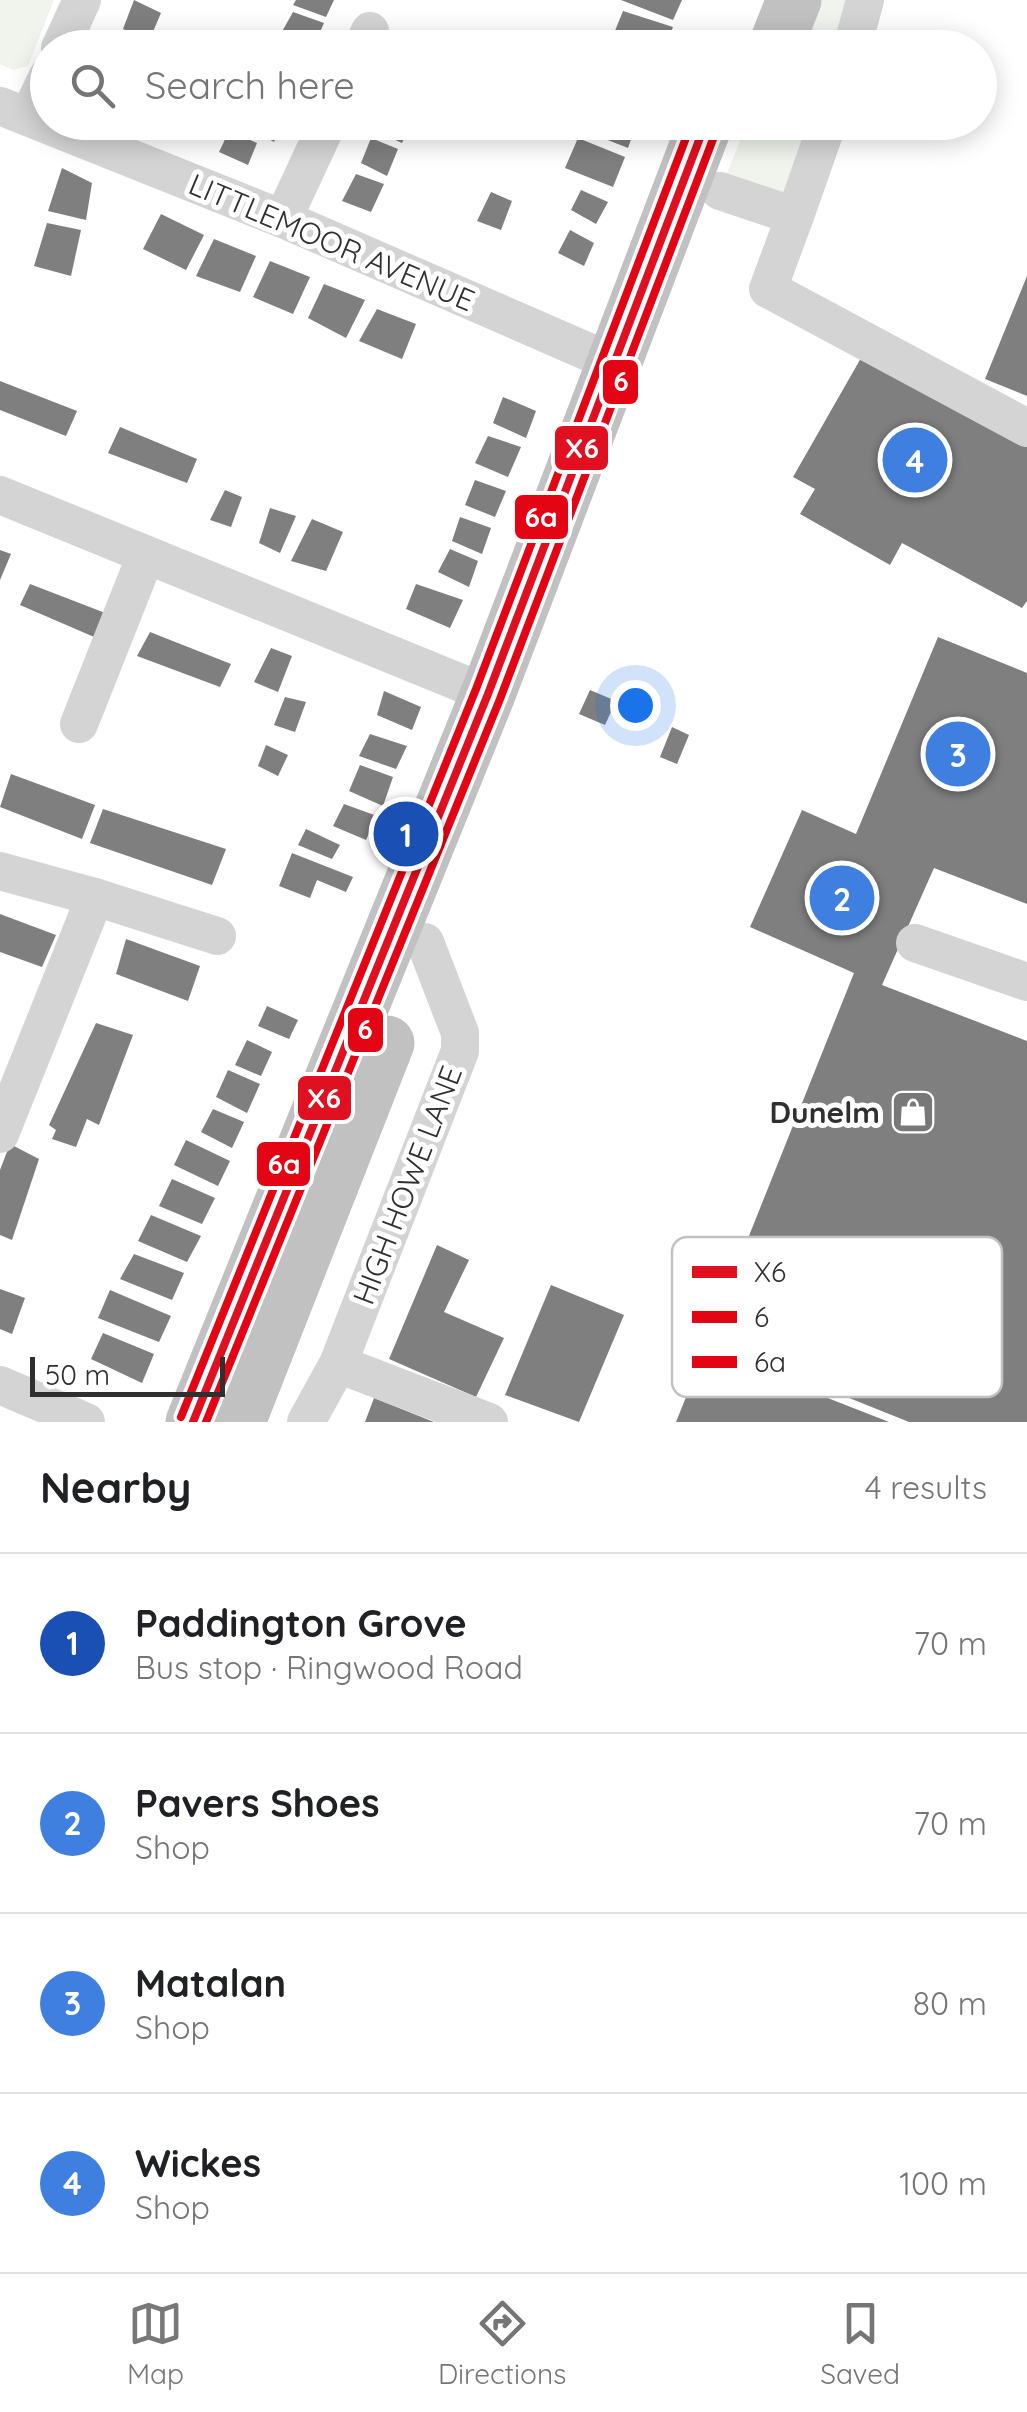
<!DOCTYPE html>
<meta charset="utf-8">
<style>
:root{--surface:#fff;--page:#f6f6f6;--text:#202124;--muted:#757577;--line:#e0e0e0;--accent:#787878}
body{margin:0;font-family:Quicksand,sans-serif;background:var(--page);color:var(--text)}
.scale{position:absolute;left:30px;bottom:25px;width:195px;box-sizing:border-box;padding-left:10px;border:5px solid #2f2f2f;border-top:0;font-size:28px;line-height:35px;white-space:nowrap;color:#2f2f2f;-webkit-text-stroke:8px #fff;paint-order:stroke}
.you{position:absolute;left:635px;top:705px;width:35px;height:35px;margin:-25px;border:8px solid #fff;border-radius:50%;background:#1a73e8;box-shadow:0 0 0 15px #1a73e833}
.badge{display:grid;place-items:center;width:65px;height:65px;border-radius:50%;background:var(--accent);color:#fff;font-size:32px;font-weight:700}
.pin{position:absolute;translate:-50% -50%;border:5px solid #fff;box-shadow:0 2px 10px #0006}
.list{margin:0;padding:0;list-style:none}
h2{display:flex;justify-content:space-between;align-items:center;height:130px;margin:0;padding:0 40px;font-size:42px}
h2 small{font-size:32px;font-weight:400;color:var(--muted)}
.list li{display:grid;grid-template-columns:65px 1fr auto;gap:30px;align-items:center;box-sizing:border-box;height:180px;padding:0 40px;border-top:2px solid var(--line)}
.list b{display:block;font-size:38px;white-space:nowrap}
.list p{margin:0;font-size:32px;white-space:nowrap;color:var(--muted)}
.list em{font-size:32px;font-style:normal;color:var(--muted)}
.icon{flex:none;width:55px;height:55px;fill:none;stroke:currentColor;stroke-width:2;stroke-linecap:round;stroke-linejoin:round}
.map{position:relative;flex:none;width:1027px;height:1422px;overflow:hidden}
.search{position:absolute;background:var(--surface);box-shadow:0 5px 25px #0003;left:30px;right:30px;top:30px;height:110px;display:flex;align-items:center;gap:25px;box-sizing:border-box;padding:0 35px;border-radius:55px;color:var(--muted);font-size:38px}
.sheet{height:850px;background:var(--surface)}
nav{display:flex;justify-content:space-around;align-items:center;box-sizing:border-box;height:140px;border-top:2px solid var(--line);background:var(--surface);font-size:28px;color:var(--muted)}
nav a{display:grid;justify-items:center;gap:5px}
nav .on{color:var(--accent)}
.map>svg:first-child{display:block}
.green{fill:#f0f4ed}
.building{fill:#7f7f7f}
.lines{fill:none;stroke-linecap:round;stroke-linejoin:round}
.minor{stroke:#d4d4d4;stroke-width:38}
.highway{stroke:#c1c1c1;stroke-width:55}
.bus-1-casing{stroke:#fff;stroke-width:15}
.bus-2-casing{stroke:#fff;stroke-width:15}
.bus-3-casing{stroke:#fff;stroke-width:15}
.bus-1{stroke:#e01021;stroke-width:8}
.bus-2{stroke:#e30513;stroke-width:8}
.bus-3{stroke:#e30513;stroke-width:8}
.labels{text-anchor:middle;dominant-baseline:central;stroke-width:10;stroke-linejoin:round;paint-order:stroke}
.street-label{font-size:30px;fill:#2f2f2f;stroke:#fff}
.poi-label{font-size:30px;font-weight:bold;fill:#2f2f2f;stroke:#fff;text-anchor:end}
.key{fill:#fff;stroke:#c1c1c1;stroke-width:2.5}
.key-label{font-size:28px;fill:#2f2f2f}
.line-badge{stroke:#fff;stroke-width:4}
.badge-label{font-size:28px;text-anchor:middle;font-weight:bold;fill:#fff}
</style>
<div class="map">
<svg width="1027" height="1422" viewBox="0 0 1027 1422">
<rect width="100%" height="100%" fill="#fff"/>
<g class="green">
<polygon points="0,0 54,0 28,66 13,70 0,64"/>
<polygon points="794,0 865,0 852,47 775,48"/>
<polygon points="747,123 828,123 795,216 720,191"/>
</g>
<g class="building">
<polygon points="134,0 161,13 149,41 123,29"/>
<polygon points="296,0 334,0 326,17 293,5"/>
<polygon points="621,0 682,0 673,20"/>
<polygon points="623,11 673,27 665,48 608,48"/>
<polygon points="293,12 324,23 313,48 279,37"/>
<polygon points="425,31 457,48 417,48"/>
<polygon points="118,37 144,47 144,48 114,48"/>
<polygon points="246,122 283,122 274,142 245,126"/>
<polygon points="377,122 411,122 402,143 373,130"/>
<polygon points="583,122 637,122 628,148 580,129"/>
<polygon points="229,131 257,143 248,165 219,152"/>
<polygon points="371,138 398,149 387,176 361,163"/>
<polygon points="578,138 625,157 613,187 565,168"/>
<polygon points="62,168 92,183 86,220 48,211"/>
<polygon points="356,174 384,184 371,212 342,201"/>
<polygon points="581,190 608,202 596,224 571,210"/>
<polygon points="491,192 512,201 501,230 477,221"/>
<polygon points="161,214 204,235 186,270 143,249"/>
<polygon points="47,223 81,230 71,276 34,266"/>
<polygon points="570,230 594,243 584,266 558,253"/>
<polygon points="214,239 256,256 240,292 196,276"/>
<polygon points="270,261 310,277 293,314 253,297"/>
<polygon points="1027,276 1027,396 985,379"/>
<polygon points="324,284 365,300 346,338 308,318"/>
<polygon points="377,309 416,324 402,359 359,341"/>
<polygon points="865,351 1027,443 1027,601 1022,608 902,543 890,565 800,514 815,489 793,477"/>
<polygon points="0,381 77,411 66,436 0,410"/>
<polygon points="503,397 536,411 526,438 493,423"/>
<polygon points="120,427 197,459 187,483 108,453"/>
<polygon points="488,436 521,447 508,477 475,463"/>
<polygon points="475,480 506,491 495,517 465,505"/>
<polygon points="225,490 242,497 231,527 210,520"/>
<polygon points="270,508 296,516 280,553 259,543"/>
<polygon points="460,517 491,528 482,554 452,541"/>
<polygon points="312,519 343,532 326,571 291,561"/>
<polygon points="450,549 478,561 469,587 438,572"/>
<polygon points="0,550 11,554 0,580"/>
<polygon points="30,584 113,616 101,640 20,605"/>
<polygon points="416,584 463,600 450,628 406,609"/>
<polygon points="150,632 231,664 220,687 137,656"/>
<polygon points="938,637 1027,673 1027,904 934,868 882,985 1027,1041 1027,1422 909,1422 707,1341 854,973 750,927 802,810 856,834"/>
<polygon points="271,648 292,656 278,692 254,682"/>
<polygon points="590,690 616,701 605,725 579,714"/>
<polygon points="384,691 421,707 412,730 377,715"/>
<polygon points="285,697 306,702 295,732 274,725"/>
<polygon points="672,727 689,735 677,764 660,757"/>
<polygon points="370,734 407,746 396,769 359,756"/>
<polygon points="266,745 288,755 278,776 258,766"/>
<polygon points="360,765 393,777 383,806 349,791"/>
<polygon points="11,774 95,805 82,839 0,807"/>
<polygon points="344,804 377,816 366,840 333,826"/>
<polygon points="103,809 226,849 212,885 90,843"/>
<polygon points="306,829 340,845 332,859 298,845"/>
<polygon points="292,853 353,877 346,892 317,880 310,898 279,886"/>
<polygon points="0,914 56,935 42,967 0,952"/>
<polygon points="126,939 200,966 188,1001 116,974"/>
<polygon points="267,1006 298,1020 289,1039 258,1026"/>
<polygon points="96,1023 133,1035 99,1125 87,1119 76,1147 52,1139 56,1130 49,1125"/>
<polygon points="247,1040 272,1052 261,1076 235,1065"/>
<polygon points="228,1070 260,1084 247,1113 216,1097"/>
<polygon points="213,1109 244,1122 232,1148 201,1132"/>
<polygon points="186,1140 230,1161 218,1186 174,1165"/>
<polygon points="10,1144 39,1159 12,1240 0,1235 0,1170"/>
<polygon points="172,1179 215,1198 202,1224 159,1206"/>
<polygon points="151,1215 201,1236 187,1262 138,1241"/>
<polygon points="437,1245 469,1260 444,1312 504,1338 476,1397 389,1359"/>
<polygon points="134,1254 184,1273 172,1300 120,1279"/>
<polygon points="551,1285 624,1315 579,1422 505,1395"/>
<polygon points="0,1289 25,1298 12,1334 0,1329"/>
<polygon points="110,1290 171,1316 159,1342 98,1318"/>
<polygon points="103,1333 154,1354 142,1383 91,1359"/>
<polygon points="705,1350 889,1422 676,1422"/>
<polygon points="374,1398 434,1422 365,1422"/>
</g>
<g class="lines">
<g class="minor">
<polyline points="60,48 82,0"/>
<polyline points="362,48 370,31"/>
<polyline points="852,48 865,0"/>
<polyline points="0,106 283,219 616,364"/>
<polyline points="29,115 48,76"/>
<polyline points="720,191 795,216 828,122"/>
<polyline points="795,216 768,289 1027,428"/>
<polyline points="283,219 328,122"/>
<polyline points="0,495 488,694"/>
<polyline points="79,724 146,555"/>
<polyline points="0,871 95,897 0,1134"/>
<polyline points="95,897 217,936"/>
<polyline points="915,943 1027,982"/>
<polyline points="338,1364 489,1422"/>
<polyline points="0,1385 86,1422"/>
<polyline points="306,1422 338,1364 460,1051 460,1033 425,942"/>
</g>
<g class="highway">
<polyline points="775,48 794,0"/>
<polyline points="193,1422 488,694 706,122"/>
<polyline points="238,1422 387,1043"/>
</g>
<g class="bus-1-casing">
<polyline id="bus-1" points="193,1422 488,694 706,122"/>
</g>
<g class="bus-2-casing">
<polyline id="bus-2" points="206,1422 500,699 718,126"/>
</g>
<g class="bus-3-casing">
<polyline id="bus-3" points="181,1417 476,689 692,122"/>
</g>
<use href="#bus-1" class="bus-1"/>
<use href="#bus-2" class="bus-2"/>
<use href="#bus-3" class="bus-3"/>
</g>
<defs>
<g id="shop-square" transform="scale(2.25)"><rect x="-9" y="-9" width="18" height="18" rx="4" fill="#787878" stroke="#fff"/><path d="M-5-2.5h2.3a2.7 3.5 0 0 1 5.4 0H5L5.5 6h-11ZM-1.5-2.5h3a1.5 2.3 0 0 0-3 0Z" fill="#fff"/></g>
</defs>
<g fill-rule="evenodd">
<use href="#shop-square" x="913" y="1112"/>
</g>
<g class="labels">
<g class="street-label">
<text transform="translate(332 242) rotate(23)">LITTLEMOOR AVENUE</text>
<text transform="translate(407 1185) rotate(-69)">HIGH HOWE LANE</text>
</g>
<g class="poi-label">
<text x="880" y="1112">Dunelm</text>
</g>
</g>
<rect x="672" y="1237" width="330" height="160" rx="15" class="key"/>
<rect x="692" y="1266" width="45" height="12" fill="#e01021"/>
<rect x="692" y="1311" width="45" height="12" fill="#e30513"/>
<rect x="692" y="1356" width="45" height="12" fill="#e30513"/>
<g class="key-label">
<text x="754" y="1282">X6</text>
<text x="754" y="1327">6</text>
<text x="754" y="1372">6a</text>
</g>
<g class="line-badge">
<rect x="601" y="358" width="39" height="48" rx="10" fill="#e30513"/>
<rect x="553" y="424" width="57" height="48" rx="10" fill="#e01021"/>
<rect x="513" y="493" width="57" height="48" rx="10" fill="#e30513"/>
<rect x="346" y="1006" width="39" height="48" rx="10" fill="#e30513"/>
<rect x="296" y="1074" width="57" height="48" rx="10" fill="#e01021"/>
<rect x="255" y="1140" width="57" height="48" rx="10" fill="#e30513"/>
</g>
<g class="badge-label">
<text x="621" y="391">6</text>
<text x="582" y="458">X6</text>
<text x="541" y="527">6a</text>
<text x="365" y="1039">6</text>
<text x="324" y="1108">X6</text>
<text x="284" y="1174">6a</text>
</g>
</svg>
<div class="scale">50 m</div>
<div class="you"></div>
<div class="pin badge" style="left:406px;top:834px;background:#1a4fb4">1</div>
<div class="pin badge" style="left:842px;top:898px;background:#3f7fe0">2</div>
<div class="pin badge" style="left:958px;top:754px;background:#3f7fe0">3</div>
<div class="pin badge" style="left:915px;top:460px;background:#3f7fe0">4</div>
<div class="search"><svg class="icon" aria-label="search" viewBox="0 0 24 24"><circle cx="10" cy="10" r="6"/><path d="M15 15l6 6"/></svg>Search here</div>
</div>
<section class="sheet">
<h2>Nearby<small>4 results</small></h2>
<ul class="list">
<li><span class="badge" style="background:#1a4fb4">1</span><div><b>Paddington Grove</b><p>Bus stop · Ringwood Road</p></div><em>70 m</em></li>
<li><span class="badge" style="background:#3f7fe0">2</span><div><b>Pavers Shoes</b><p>Shop</p></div><em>70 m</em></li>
<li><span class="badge" style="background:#3f7fe0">3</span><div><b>Matalan</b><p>Shop</p></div><em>80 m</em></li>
<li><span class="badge" style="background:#3f7fe0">4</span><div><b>Wickes</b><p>Shop</p></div><em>100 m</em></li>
</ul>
</section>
<nav>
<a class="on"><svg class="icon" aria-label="map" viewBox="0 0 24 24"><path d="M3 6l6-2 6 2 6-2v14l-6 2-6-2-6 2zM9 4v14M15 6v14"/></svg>Map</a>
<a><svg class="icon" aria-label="directions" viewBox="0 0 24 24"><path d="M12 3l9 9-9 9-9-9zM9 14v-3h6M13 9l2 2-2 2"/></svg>Directions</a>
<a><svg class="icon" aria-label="saved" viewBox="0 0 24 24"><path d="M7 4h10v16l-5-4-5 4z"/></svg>Saved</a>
</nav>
